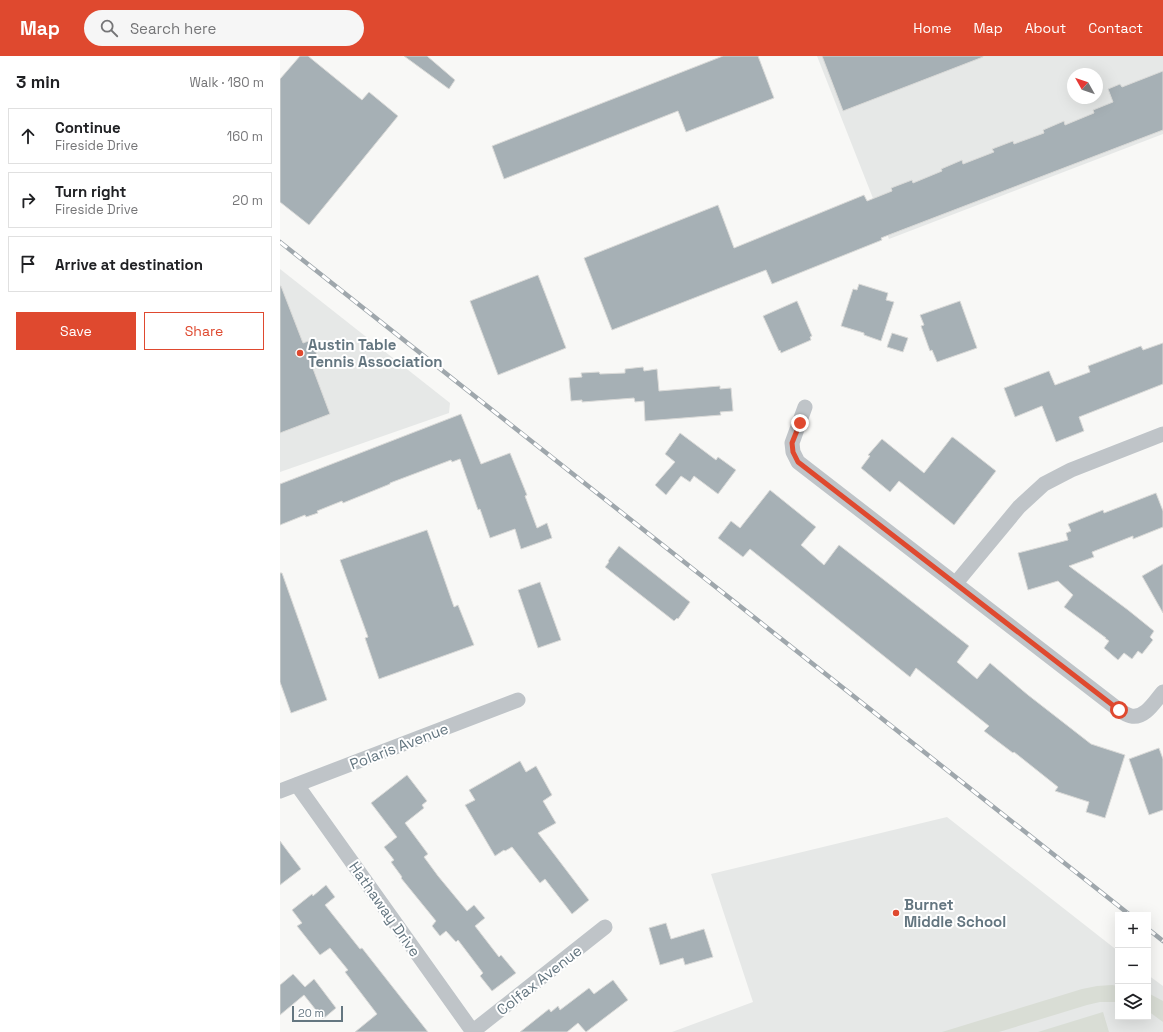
<!DOCTYPE html>
<meta charset="utf-8">
<style>
:root{--surface:#fff;--page:#f6f6f6;--text:#202124;--muted:#757577;--line:#e0e0e0;--accent:#df492f}
body{margin:0;font-family:"Space Grotesk",sans-serif;background:var(--page);color:var(--text)}
.controls{position:absolute;right:12px;bottom:12px;display:grid;overflow:hidden;border-radius:0px;box-shadow:0 4px 16px #0002}
.controls button{width:36px;height:36px;display:grid;place-items:center;padding:0;border:0;border-bottom:1px solid var(--line);background:var(--surface);color:var(--text);font:20px sans-serif}
.compass{position:absolute;left:787px;top:12px;width:36px;height:36px;border-radius:50%;background:var(--surface);box-shadow:0 4px 16px #0002;rotate:310deg}
.scale{position:absolute;left:12px;bottom:10px;width:51px;box-sizing:border-box;padding-left:4px;border:2px solid #647680;border-top:0;font-size:11px;line-height:14px;white-space:nowrap;color:#647680;-webkit-text-stroke:3px #fff;paint-order:stroke}
.stop{position:absolute;width:12px;height:12px;margin:-9px;border:3px solid #df492f;border-radius:50%;background:#fff}
.stop.end{background:#df492f;border-color:#fff;box-shadow:0 1px 4px #0008}
.list{margin:0;padding:0;list-style:none}
h2{display:flex;justify-content:space-between;align-items:center;height:52px;margin:0;padding:0 16px;font-size:17px}
h2 small{font-size:13px;font-weight:400;color:var(--muted)}
.list li{display:grid;grid-template-columns:26px 1fr auto;gap:12px;align-items:center;box-sizing:border-box;height:56px;margin:0 8px 8px;padding:0 8px;border:1px solid var(--line);border-radius:0px}
.list b{display:block;font-size:15px;white-space:nowrap}
.list p{margin:0;font-size:13px;white-space:nowrap;color:var(--muted)}
.list em{font-size:13px;font-style:normal;color:var(--muted)}
.actions{display:flex;gap:8px;padding:12px 16px}
.actions a{flex:1;padding:9px 0;border:1px solid var(--accent);border-radius:0px;text-align:center;font-size:14px;color:var(--accent)}
.actions .main{background:var(--accent);color:#fff}
.icon{flex:none;width:22px;height:22px;fill:none;stroke:currentColor;stroke-width:2;stroke-linecap:round;stroke-linejoin:round}
.map{position:relative;flex:none;width:883px;height:976px;overflow:hidden}
header{display:flex;align-items:center;gap:24px;box-sizing:border-box;height:56px;padding:0 20px;background:var(--accent);color:#fff}
header strong{font-size:19px}
nav{display:flex;gap:22px;margin-inline-start:auto;font-size:14px}
.search{width:280px;height:36px;background:var(--page);display:flex;align-items:center;gap:10px;box-sizing:border-box;padding:0 14px;border-radius:22px;color:var(--muted);font-size:15px}
main{display:flex}
aside{flex:1;background:var(--surface)}
.map>svg:first-child{display:block}
.built{fill:#e6e8e7;fill-rule:evenodd}
.green{fill:#d9ddd5}
.building{fill:#a6b0b5;stroke:#dadad8}
.lines{fill:none;stroke-linecap:round;stroke-linejoin:round}
.street{stroke:#bfc4c8;stroke-width:15}
.rail-casing{stroke:#9fa7ac;stroke-width:4.5}
.rail{stroke:#fff;stroke-width:3;stroke-dasharray:9;stroke-linecap:butt}
.route{stroke:#df492f;stroke-width:5}
.poi-dot{fill:#df492f;stroke:#fff;stroke-width:1.5}
.labels{text-anchor:middle;dominant-baseline:central;stroke-width:4;stroke-linejoin:round;paint-order:stroke}
.poi-label{font-size:15px;font-weight:bold;fill:#647680;stroke:#fff;text-anchor:start}
.street-label{font-size:15px;fill:#647680;stroke:#fff}
</style>
<header>
<strong>Map</strong>
<div class="search"><svg class="icon" aria-label="search" viewBox="0 0 24 24"><circle cx="10" cy="10" r="6"/><path d="M15 15l6 6"/></svg>Search here</div>
<nav><a>Home</a><a>Map</a><a>About</a><a>Contact</a></nav>
</header>
<main>
<aside>
<h2>3 min<small>Walk · 180 m</small></h2>
<ul class="list">
<li><svg class="icon" aria-label="ahead" viewBox="0 0 24 24"><path d="M12 20V5M6 11l6-6 6 6"/></svg><div><b>Continue</b><p>Fireside Drive</p></div><em>160 m</em></li>
<li><svg class="icon" aria-label="right" viewBox="0 0 24 24"><path d="M7 20v-9h11M14 6l5 5-5 5"/></svg><div><b>Turn right</b><p>Fireside Drive</p></div><em>20 m</em></li>
<li><svg class="icon" aria-label="arrive" viewBox="0 0 24 24"><path d="M6 21V4h12l-3 4 3 4H6"/></svg><div><b>Arrive at destination</b></div></li>
</ul>
<div class="actions"><a class="main">Save</a><a>Share</a></div>
</aside>
<div class="map">
<svg width="883" height="976" viewBox="0 0 883 976">
<rect width="100%" height="100%" fill="#f8f8f6"/>
<g class="built">
<path d="M537 0H883V78L609 183ZM793 18H817V42H793Z"/>
<polygon points="0,213 170,347 169,357 0,416"/>
<polygon points="667,761 838,895 838,961 868,961 868,919 883,930 883,976 392,976 473,946 431,818"/>
</g>
<g class="green">
<polygon points="832,929 838,930 838,946 820,946 807,949 719,976 662,976 802,933 817,930"/>
<polygon points="868,937 883,945 883,966 868,955"/>
<polygon points="823,956 829,976 758,976"/>
</g>
<g class="building">
<polygon points="20,0 28,0 82,44 89,36 118,60 29,169 0,146 0,23"/>
<polygon points="124,0 147,0 175,24 169,33"/>
<polygon points="443,0 478,0 494,42 406,76 398,55 224,123 212,90"/>
<polygon points="542,0 703,0 703,1 563,55"/>
<polygon points="883,15 883,74 601,182 602,184 492,228 486,214 332,274 304,202 438,149 454,192 584,139 587,145 612,135 611,132 632,124 633,127 662,115 661,113 682,104 683,108 714,96 712,93 733,85 734,88 764,77 763,74 784,65 785,69 814,57 813,54 833,46 828,33 840,28 842,31"/>
<polygon points="258,219 286,292 218,319 190,245"/>
<polygon points="579,228 608,237 606,244 614,246 601,285 584,279 584,277 561,270 573,233 577,234"/>
<polygon points="0,230 1,230 23,287 31,284 37,299 29,302 50,358 0,377"/>
<polygon points="517,245 532,280 530,281 531,284 501,297 500,294 499,295 483,260"/>
<polygon points="680,245 697,292 657,306 652,294 650,295 641,270 644,269 640,259"/>
<polygon points="612,277 628,282 623,296 607,291"/>
<polygon points="883,287 883,328 799,361 804,375 776,386 762,350 735,361 724,332 769,315 775,329 810,316 808,310 861,290 863,294"/>
<polygon points="363,311 364,315 377,313 379,335 440,330 440,333 451,332 453,355 440,356 441,359 365,365 364,345 355,346 354,342 302,346 302,344 291,345 289,322 302,321 301,317 319,316 320,318 345,317 345,313"/>
<polygon points="181,358 201,408 230,397 247,439 245,440 257,472 267,467 272,482 241,493 235,473 210,482 200,453 198,454 180,403 172,406 171,404 110,427 110,428 63,447 62,445 37,455 38,457 26,461 25,459 0,469 0,428"/>
<polygon points="400,377 436,404 438,401 456,414 438,438 414,420 410,426 401,420 386,439 375,429 395,406 385,398"/>
<polygon points="672,381 674,382 716,415 674,469 619,425 610,436 581,412 590,400 588,399 602,383 644,417"/>
<polygon points="490,434 536,471 521,489 544,509 559,489 689,590 677,606 697,623 710,607 748,639 811,688 845,699 825,762 806,756 809,746 775,735 778,731 734,696 733,697 704,675 709,670 636,612 630,621 470,493 463,501 438,482 451,465 460,472"/>
<polygon points="876,437 883,455 883,471 853,483 853,480 812,496 814,501 789,510 848,554 874,575 870,581 873,584 862,598 858,595 852,603 844,597 838,604 824,592 829,585 825,582 826,582 784,551 793,539 778,525 748,534 738,497 788,484 786,477 791,475 788,468 823,454 824,457"/>
<polygon points="147,474 174,551 178,549 194,589 99,623 85,582 88,581 60,504"/>
<polygon points="339,490 410,546 398,563 397,562 394,565 325,511 329,506 328,505"/>
<polygon points="883,508 883,557 862,520"/>
<polygon points="0,517 2,517 47,644 11,657 0,626"/>
<polygon points="260,526 281,584 258,592 238,534"/>
<polygon points="879,692 883,703 883,754 869,759 849,703"/>
<polygon points="240,705 246,716 256,710 272,739 263,745 276,767 258,777 309,844 292,858 265,823 260,827 232,791 225,795 224,794 215,800 185,749 195,744 189,734"/>
<polygon points="127,719 147,745 142,749 144,752 125,767 148,798 144,801 158,820 187,855 194,849 205,862 195,870 219,901 221,899 236,917 212,935 200,920 203,917 178,884 176,886 166,875 160,880 152,870 156,865 121,822 122,821 111,806 114,804 104,791 117,781 91,747"/>
<polygon points="0,785 21,813 0,829"/>
<polygon points="46,829 55,841 45,849 80,893 82,892 148,976 75,976 97,958 65,916 68,914 50,892 40,899 17,870 22,867 12,854 32,838 33,840"/>
<polygon points="386,867 391,883 424,873 433,901 405,909 403,902 380,909 369,872"/>
<polygon points="13,918 25,931 34,923 56,952 43,963 24,939 0,959 0,929"/>
<polygon points="333,924 348,944 306,976 298,967 287,976 240,976 269,953 271,956 278,950 280,954 309,932 314,938"/>
</g>
<g class="lines">
<g class="street">
<path d="M525 351 512 387 513 396 518 406 839 654C842 656 847 659 851 660 865 663 875 645 883 636"/>
<polyline points="676,527 739,451 764,428 791,414 883,378"/>
<polyline points="17,729 193,976"/>
<polyline points="0,735 238,644"/>
<polyline points="192,976 325,871"/>
</g>
<g class="rail-casing">
<g id="rail">
<polyline points="0,186 850,859"/>
<polyline points="868,873 883,885"/>
</g>
</g>
<use href="#rail" class="rail"/>
</g>
<g class="lines">
<polyline class="route" points="520,367 512,387 513,396 518,406 839,654"/>
</g>
<g class="poi-dot">
<circle cx="20" cy="297" r="4"/>
<circle cx="616" cy="857" r="4"/>
</g>
<g class="labels">
<g class="poi-label">
<text x="28" y="288">Austin Table<tspan x="28" dy="17">Tennis Association</tspan></text>
<text x="624" y="848">Burnet<tspan x="624" dy="17">Middle School</tspan></text>
</g>
<g class="street-label">
<text transform="translate(119 690) rotate(-21)">Polaris Avenue</text>
<text transform="translate(105 853) rotate(55)">Hathaway Drive</text>
<text transform="translate(259 924) rotate(-38)">Colfax Avenue</text>
</g>
</g>
</svg>
<div class="controls">
<button>+</button>
<button>−</button>
<button><svg class="icon" aria-label="layers" viewBox="0 0 24 24"><path d="M12 4l9 5-9 5-9-5zM3 14l9 5 9-5"/></svg></button>
</div>
<svg class="compass" viewBox="-18 -18 36 36"><path d="M0-13l5 13h-10z" fill="#e53935"/><path d="M0 13l5-13h-10z" fill="#757577"/></svg>
<div class="scale">20 m</div>
<div class="stop" style="left:839px;top:654px"></div>
<div class="stop end" style="left:520px;top:367px"></div>
</div>
</main>
